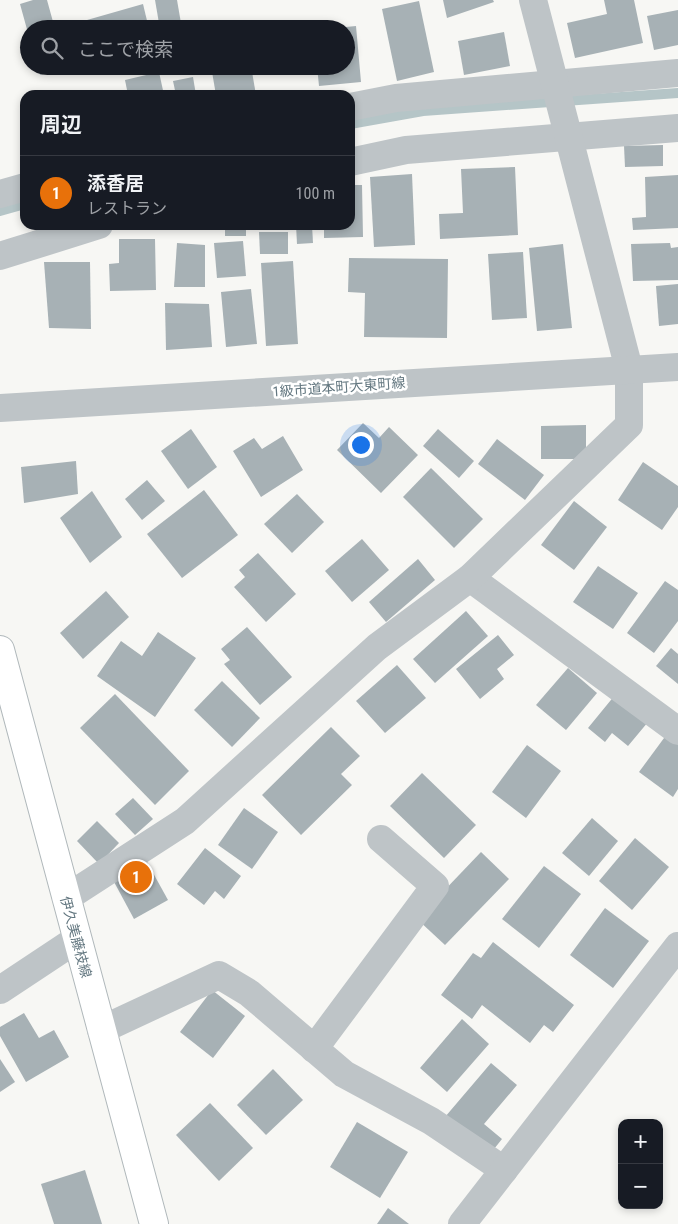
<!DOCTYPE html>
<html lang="ja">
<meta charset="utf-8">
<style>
:root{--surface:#171b24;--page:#20242c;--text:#f1f3f6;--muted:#9ea1a6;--line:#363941;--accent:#7c3aed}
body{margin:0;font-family:"Roboto Condensed","Noto Sans JP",sans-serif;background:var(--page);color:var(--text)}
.controls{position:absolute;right:15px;bottom:15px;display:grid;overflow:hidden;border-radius:10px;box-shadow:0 2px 8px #0003}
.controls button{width:45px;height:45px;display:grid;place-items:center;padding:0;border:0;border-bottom:1px solid var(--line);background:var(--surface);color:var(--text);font:25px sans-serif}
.you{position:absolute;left:360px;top:444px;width:18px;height:18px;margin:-12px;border:4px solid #fff;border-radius:50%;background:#1a73e8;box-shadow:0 0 0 8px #1a73e833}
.badge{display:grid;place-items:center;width:32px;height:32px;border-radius:50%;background:var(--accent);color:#fff;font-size:16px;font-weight:700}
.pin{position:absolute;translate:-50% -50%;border:2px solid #fff;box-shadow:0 1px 5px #0006}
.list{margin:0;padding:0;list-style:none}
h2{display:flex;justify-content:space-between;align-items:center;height:65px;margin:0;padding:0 20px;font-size:21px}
h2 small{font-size:16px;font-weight:400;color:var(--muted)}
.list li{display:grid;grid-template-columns:32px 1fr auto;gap:15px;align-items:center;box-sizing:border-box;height:75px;padding:0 20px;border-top:1px solid var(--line)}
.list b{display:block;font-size:19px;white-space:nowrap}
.list p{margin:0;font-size:16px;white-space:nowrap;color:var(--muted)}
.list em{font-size:16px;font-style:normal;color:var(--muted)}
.icon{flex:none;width:28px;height:28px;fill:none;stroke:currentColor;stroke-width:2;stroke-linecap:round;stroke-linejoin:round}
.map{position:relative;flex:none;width:678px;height:1224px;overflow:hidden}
.search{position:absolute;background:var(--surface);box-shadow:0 2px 8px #0003;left:20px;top:20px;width:335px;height:55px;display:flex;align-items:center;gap:12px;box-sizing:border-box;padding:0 18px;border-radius:28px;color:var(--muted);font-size:19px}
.panel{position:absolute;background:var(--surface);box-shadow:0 2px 8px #0003;left:20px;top:90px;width:335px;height:140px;border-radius:15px}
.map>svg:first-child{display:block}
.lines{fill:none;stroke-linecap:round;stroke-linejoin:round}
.stream{stroke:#b5c5c7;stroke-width:10}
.building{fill:#a7b1b5}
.secondary-casing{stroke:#b0b8bb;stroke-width:30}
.minor{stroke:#bec4c7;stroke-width:28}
.tertiary{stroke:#bec4c7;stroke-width:28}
.secondary{stroke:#fff;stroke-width:28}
.labels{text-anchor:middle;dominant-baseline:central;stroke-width:5;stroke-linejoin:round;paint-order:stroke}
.street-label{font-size:14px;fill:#62767f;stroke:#fff}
</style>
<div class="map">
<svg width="678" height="1224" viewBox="0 0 678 1224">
<rect width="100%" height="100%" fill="#f7f7f4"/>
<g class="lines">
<g class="stream">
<polyline points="350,124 423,111 678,93"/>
<polyline points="0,211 25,204"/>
</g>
</g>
<g class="building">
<polygon points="33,0 47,0 55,29 29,29 28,33 20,4"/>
<polygon points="155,0 177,0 182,29 160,29"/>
<polygon points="443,0 493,0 494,2 447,18"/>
<polygon points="604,0 634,0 643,43 575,58 567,23 607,14"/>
<polygon points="419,1 434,72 397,81 382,9"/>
<polygon points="143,4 149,29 59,29 59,28"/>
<polygon points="678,10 678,45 654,50 647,16"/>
<polygon points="356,26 361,82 319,86 317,66 346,66 346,27"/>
<polygon points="504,32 510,66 464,75 458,41"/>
<polygon points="38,66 69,66 69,67 40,75"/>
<polygon points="211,66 251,66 256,95 216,95"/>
<polygon points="159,72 164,95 128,95 125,80"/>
<polygon points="193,77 196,95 176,95 173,81"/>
<polygon points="663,145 663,166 625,167 624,146"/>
<polygon points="515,167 518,235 440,239 439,214 463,213 461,169"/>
<polygon points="412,174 415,245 374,247 370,177"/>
<polygon points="678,175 678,228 633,230 632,218 646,217 645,177"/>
<polygon points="350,185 362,185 363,237 324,238 324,225 350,225"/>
<rect x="225" y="225" width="21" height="11"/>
<polygon points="296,225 312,225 313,243 297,244"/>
<polygon points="259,232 288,232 288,254 260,254"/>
<polygon points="119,239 155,239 156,290 110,291 109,264 119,263"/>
<polygon points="243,241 246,276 217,278 214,243"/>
<polygon points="177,243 205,245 205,287 174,287"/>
<polygon points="670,243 671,248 678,247 678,280 633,281 631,244"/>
<polygon points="563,244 572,328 537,331 529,248"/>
<polygon points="523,252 527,318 492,320 488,254"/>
<polygon points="349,258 448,259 447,338 364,337 365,293 348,292"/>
<polygon points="293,261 298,344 266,346 261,263"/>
<polygon points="44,262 90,262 91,329 49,328"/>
<polygon points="678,284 678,324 659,326 656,286"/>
<polygon points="251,289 257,344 226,347 221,292"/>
<polygon points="165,303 209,304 212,347 166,350"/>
<polygon points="363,423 379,438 389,427 418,455 381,493 337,450"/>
<polygon points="586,425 586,459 541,459 541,426"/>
<polygon points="191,429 217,467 188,489 161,451"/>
<polygon points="438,429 474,461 459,478 423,446"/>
<polygon points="283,436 303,470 261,497 233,451 254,438 262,449"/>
<polygon points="497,439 544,475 525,500 478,464"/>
<polygon points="76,461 78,494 24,503 21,467"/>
<polygon points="643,462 678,486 678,507 662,530 618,500"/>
<polygon points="431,468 483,519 454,548 403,497"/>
<polygon points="147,480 165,501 142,520 125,499"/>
<polygon points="204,490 238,535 182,578 147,534"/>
<polygon points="92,491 122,537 90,563 60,518"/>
<polygon points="297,494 324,522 292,553 264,524"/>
<polygon points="574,501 607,527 574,570 541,545"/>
<polygon points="362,539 389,570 352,602 325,571"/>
<polygon points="258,553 296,594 266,622 234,587 245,577 239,570"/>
<polygon points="418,559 435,580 386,622 369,602"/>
<polygon points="598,566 638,593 613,629 573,602"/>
<polygon points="665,581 678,590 678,621 654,653 627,633"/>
<polygon points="106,591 129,617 83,659 60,633"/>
<polygon points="466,611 488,636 435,683 413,659"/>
<polygon points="247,627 292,677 260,705 224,664 230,660 221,649"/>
<polygon points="158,632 196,658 155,717 97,676 121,641 142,656"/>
<polygon points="498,635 514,655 497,669 504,679 480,699 456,669"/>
<polygon points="671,648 678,654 678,684 656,666"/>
<polygon points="397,665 426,698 385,733 356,701"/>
<polygon points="568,668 597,693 566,730 536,705"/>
<polygon points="222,681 260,718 232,747 194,710"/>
<polygon points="115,694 189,771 155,805 80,728"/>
<polygon points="615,695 648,722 628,746 612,733 605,742 588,728"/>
<polygon points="331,727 360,756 341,774 352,785 301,835 262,795"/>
<polygon points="667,734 678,742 678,789 673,797 639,772"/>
<polygon points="527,745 561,771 526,818 492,792"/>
<polygon points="422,773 476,825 444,858 390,806"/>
<polygon points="133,798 153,819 135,835 115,814"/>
<polygon points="244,808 278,832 252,869 218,845"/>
<polygon points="592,818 618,841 589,876 562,853"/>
<polygon points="97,821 119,843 99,864 77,841"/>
<polygon points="635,838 669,867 632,910 599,881"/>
<polygon points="205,848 241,876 224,899 215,891 204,905 177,884"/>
<polygon points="481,852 509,879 445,945 417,919"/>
<polygon points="147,862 168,900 134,919 113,880"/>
<polygon points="544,866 581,894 539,948 502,919"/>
<polygon points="605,908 649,941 613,988 570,955"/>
<polygon points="493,942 574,1005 553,1032 544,1025 530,1043 482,1005 472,1019 441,995 473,953 481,958"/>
<polygon points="212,990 245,1016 213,1058 180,1032"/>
<polygon points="24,1013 39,1038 54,1030 69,1057 26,1082 0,1036 0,1027"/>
<polygon points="462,1019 489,1044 447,1092 420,1068"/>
<polygon points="0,1059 15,1082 0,1092"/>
<polygon points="491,1063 517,1085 484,1124 502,1139 490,1154 445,1117"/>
<polygon points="273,1069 303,1100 266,1135 237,1105"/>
<polygon points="210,1103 253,1148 219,1181 176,1135"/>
<polygon points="357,1122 408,1152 380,1198 330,1167"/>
<polygon points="85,1170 102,1224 54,1224 41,1184"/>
<polygon points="388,1208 409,1224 377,1224"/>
</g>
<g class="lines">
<g class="secondary-casing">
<polyline id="secondary" points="0,650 154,1224"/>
</g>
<g class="minor">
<polyline points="350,107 396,98 678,73"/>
<polyline points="350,162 406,150 678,128"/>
<polyline points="0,194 25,187"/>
<polyline points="0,256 99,225"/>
<polyline points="470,578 678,731"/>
<polyline points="66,898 185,821 377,647 470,578 629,425 629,369"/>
<polyline points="0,990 77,939"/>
<polyline points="101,1030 219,975 249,993 344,1074 431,1121 504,1170"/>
<polyline points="314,1049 435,886 381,839"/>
<polyline points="462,1224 678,946"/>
</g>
<g class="tertiary">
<polyline points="533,0 629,369"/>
<polyline points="0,408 678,367"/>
</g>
<use href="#secondary" class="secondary"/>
</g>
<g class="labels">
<g class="street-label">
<text transform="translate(339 387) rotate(-4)">1級市道本町大東町線</text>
<text transform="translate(76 937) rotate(75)">伊久美藤枝線</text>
</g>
</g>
</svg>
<div class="controls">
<button>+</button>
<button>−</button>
</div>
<div class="you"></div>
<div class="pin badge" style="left:136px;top:877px;background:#e8710a">1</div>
<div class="search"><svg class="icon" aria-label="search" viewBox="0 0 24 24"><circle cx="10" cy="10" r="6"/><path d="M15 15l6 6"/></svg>ここで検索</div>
<section class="panel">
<h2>周辺<small></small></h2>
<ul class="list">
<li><span class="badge" style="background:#e8710a">1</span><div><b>添香居</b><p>レストラン</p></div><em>100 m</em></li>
</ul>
</section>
</div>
